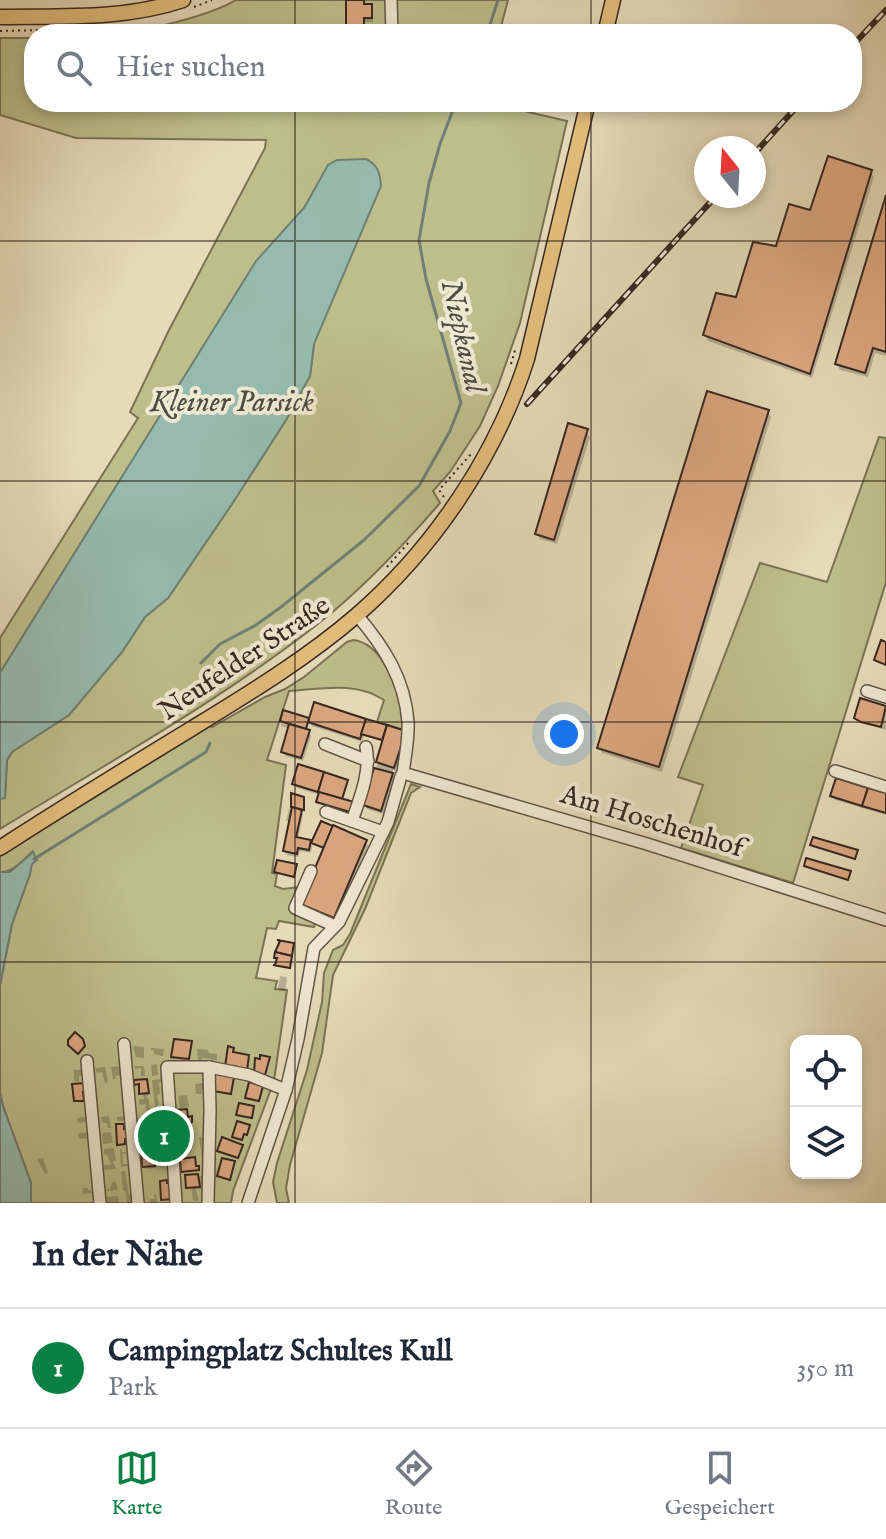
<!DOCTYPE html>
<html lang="de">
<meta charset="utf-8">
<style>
:root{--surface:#fff;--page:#f2f2f3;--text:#1f2937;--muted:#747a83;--line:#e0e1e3;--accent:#0b8043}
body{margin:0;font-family:"IM FELL English",serif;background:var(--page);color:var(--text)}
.controls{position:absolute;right:24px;bottom:24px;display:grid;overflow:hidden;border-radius:16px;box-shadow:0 4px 12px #0003}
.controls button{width:72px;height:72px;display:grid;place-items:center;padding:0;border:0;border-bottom:2px solid var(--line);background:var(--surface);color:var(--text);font:40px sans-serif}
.compass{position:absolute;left:694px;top:136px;width:72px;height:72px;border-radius:50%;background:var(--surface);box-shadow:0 4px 12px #0003;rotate:342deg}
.you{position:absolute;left:564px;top:734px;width:28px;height:28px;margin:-20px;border:6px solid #fff;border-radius:50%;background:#1a73e8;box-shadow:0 0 0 12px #1a73e833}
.badge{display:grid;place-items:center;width:52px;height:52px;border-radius:50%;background:var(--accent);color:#fff;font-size:26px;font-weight:700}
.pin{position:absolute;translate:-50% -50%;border:4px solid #fff;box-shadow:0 2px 8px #0006}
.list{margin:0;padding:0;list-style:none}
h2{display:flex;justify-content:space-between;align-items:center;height:104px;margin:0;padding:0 32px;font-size:34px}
h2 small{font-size:26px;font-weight:400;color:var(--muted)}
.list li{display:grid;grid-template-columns:52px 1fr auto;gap:24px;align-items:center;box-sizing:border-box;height:120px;padding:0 32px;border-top:2px solid var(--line)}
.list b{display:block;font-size:30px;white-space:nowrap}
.list p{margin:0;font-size:26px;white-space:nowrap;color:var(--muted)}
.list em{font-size:26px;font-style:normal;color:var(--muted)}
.icon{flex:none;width:44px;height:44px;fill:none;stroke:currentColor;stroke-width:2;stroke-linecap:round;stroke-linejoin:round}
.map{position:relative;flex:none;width:886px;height:1203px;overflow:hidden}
.search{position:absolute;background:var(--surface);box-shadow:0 4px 12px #0003;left:24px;right:24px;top:24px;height:88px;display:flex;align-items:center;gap:20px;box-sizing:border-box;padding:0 28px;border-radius:32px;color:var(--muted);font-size:30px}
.sheet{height:224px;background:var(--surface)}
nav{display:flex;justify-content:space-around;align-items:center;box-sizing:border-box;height:112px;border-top:2px solid var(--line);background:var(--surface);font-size:22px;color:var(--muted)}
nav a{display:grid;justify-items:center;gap:4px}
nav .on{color:var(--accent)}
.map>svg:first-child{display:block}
.green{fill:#bdbe8a;stroke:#7a7356;stroke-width:2}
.water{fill:#96bbae;stroke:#708076;stroke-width:2}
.shadow{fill:#0003}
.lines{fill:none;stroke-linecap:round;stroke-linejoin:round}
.stream{stroke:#708076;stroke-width:3}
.building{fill:#dca780;stroke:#362821;stroke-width:2}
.minor-casing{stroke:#625547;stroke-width:14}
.major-casing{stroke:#362821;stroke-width:17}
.path{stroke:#362821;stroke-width:2;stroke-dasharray:2 4;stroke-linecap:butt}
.minor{stroke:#efe8d2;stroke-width:11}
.major{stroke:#e3be7c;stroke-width:14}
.rail-casing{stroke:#362821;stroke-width:6}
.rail{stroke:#efe8d2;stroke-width:3;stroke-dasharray:9;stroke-linecap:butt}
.grid{fill:none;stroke:#362821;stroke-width:2;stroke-opacity:0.55}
.labels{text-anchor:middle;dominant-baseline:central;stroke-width:8;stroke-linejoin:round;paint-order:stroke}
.street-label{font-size:28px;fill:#362821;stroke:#efe8d2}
.water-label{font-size:30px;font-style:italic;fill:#4e4d44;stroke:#efe8d2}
</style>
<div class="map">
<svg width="886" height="1203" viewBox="0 0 886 1203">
<rect width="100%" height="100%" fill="#e6dbb9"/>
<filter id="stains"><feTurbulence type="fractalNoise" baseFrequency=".0025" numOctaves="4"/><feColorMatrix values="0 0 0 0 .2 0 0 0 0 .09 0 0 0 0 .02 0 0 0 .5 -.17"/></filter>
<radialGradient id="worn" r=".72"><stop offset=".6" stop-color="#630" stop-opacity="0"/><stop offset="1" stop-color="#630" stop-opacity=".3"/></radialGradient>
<g class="green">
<path d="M236 0H508L499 34H115C148 30 207 17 236 0Z"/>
<path d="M0 38H34V102H485L567 121 520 323 498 386 480 426 450 472 433 491 440 503C402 547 361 591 314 627 216 703 106 764 0 829V799L5 797 7 760 12 752 69 715 122 652 145 617 168 598 232 504 286 420 310 376 314 345V193L304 208 256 262 0 673V638L138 418 130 412 169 330 265 148 266 140 76 138 0 115Z"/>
<polygon points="879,437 886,438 886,582 793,883 681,848 703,785 678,777 760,563 827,582"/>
<path d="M353 640C388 644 401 703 406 731L377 722 384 700C356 681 321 689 289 691L267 760 286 765 272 873 277 874 275 886 283 889 299 887 289 909 316 920 314 927 279 921 276 929 267 928 256 978 277 981 275 989 287 990 274 1081 233 1191 231 1203H31V1183L3 1106 0 1093V985L12 924 30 874 32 852C23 860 13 873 0 872V856L210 726 212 727 265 697 285 689 304 677 347 642Z"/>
<polygon points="411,784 420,787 411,793 365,909 333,975 322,1053 290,1165 286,1188 289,1203 277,1203 273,1182 277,1163 307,1070 322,1002 324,973 333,950 343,945 350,934"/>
</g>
<g class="water">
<path d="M366 159C378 165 380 173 381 186L314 344 310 376 286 420 232 504 168 598 145 617 122 652 69 715 12 752 7 760 5 798 0 799V673L256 261 304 208 328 165 337 160Z"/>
<polygon points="33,852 37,860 32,864 30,874 12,924 0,985 0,872 10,872"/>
<polygon points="0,1093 3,1106 31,1183 31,1203 0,1203"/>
</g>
<g class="shadow">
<polygon points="348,0 365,0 365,6 370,6 373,10 373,22 365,22 365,32 353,34 348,28"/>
<polygon points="871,172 874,177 812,378 708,341 705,335 737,299 777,249 811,213"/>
<polygon points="886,202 886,356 875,353 868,377 840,370 837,364"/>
<polygon points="768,412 771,417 662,772 602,753 599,747"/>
<polygon points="586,431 590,437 557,544 540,539 537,533"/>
<polygon points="861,701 886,709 886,730 859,722 856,718"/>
<polygon points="316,704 404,733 407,737 396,771 393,770 392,775 394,779 383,814 367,809 365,805 384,742 364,736 362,742 312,726 310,722"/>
<polygon points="308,719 309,722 306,731 311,736 303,761 285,756 283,752 290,729 281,726 281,723 285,725 282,720"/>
<polygon points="346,781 348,784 343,799 351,814 320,804 320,795 297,788 294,783"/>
<polygon points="886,795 886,815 835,800 832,796"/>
<polygon points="303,799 304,811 300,810 303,815 298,839 310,842 312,846 311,853 300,851 298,857 287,855 285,851 291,822 286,821 289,809 295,810 293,806"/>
<polygon points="322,824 365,841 369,847 337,923 306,910 302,904 325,850 313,844"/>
<polygon points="280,976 286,977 287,979 285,991 279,990 278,988"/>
<polygon points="191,1043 190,1061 175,1059 174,1057"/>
<polygon points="133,1046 144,1047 144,1058 136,1057"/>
<polygon points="151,1048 164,1049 163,1056 154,1054 154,1050 151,1050"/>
<polygon points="197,1049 208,1050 209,1053 217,1054 217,1060 213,1060 213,1063 211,1063 211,1059 202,1058 202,1062 198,1062"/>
<polygon points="157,1064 158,1075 152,1076 151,1065"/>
<polygon points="120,1066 121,1075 115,1076 116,1079 113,1079 111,1067"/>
<polygon points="135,1066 144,1066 145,1076 141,1076 141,1068 135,1069"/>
<polygon points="105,1067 108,1082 105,1083 102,1072 97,1073 95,1068"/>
<polygon points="74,1070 84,1070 85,1076 79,1076 79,1082 74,1081"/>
<polygon points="160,1075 162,1075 163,1082 159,1082 160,1094 157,1095 159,1104 155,1108 152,1080 161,1079"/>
<polygon points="202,1078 204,1078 206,1089 202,1089 202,1094 196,1094 195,1084 203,1083"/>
<polygon points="146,1081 149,1095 146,1096 149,1100 150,1113 147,1113 145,1104 140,1105 139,1103 139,1099 144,1099 141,1086 137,1086 136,1084"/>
<polygon points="187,1095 189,1107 180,1108 178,1096"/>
<polygon points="108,1116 109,1117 111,1128 108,1128 107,1123 103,1123 101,1117"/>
<polygon points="126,1116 127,1121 117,1121 117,1117"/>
<polygon points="88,1117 88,1119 85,1119 85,1122 78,1123 77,1118"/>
<polygon points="188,1119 192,1124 192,1133 181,1134 181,1132 191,1131 190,1124 185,1125 180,1121"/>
<polygon points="141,1120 149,1120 150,1126 148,1127 151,1132 152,1143 150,1143 153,1149 155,1168 145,1169 144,1166 145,1147"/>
<polygon points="158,1130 162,1132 161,1140 158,1140"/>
<polygon points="89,1132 90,1138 79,1139 78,1133"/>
<polygon points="111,1132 113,1143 103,1144 102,1133"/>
<polygon points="206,1136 207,1157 202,1158 199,1137"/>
<polygon points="114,1148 116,1161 113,1161 116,1169 104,1170 104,1165 111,1165 108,1156 104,1154 104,1149"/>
<polygon points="120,1149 122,1149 122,1152 126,1152 126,1154 122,1154 123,1164 128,1164 128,1166 121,1167"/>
<polygon points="43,1158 48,1173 45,1174 37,1159"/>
<polygon points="125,1171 129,1195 132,1195 134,1203 127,1203 126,1192 123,1190 121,1172"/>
<polygon points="202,1176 203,1192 203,1189 196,1189 199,1201 193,1201 192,1190 188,1188 188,1177"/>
<polygon points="112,1182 116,1182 118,1190 107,1191 106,1189 110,1189"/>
<polygon points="82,1188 88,1188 88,1190 91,1190 92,1193 83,1194"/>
<polygon points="154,1194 156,1194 157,1203 150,1203 150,1199 155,1199"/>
<polygon points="118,1196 119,1203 107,1203 106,1197"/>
</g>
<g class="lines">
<g class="stream">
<polyline points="487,34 498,0"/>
<polyline points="201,663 220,644 256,625 281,607 364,540 419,486 450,431 461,403 426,279 419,240 429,183 440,144 456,102"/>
<polyline points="34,859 206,752 210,743"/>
</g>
</g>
<g class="building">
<polygon points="346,0 364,0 364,4 372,4 372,18 364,18 364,28 346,29"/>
<polygon points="828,156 872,170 810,374 703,335 716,293 736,297 753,242 776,246 789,204 810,210"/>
<polygon points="886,195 886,352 873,348 865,373 835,364"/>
<polygon points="707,391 769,410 659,767 597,748"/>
<polygon points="568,423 588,429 554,540 535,534"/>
<polygon points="881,640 886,642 886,665 874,660"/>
<polygon points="860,698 886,706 881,727 861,722 854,718"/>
<polygon points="314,702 366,719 360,739 308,722"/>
<polygon points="283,710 309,718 306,729 280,721"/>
<polygon points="366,719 387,725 382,740 361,734"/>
<polygon points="289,724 310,730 301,758 281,752"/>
<polygon points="387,725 406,731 394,768 376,762"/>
<polygon points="298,764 324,772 318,792 292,784"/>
<polygon points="374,768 393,773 381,811 363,805"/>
<polygon points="324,772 348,780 342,799 318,792"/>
<polygon points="836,778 868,788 862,806 830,796"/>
<polygon points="868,788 886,793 886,813 862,806"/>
<polygon points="319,792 354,802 350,812 316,802"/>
<polygon points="291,793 304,797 304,810 291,807"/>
<polygon points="292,807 302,810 296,837 311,840 309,850 298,848 297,854 283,851"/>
<polygon points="321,821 333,826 324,848 311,843"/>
<polygon points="333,825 367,840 334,918 300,904"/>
<polygon points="813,837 858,850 855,859 810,845"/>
<polygon points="806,858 851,871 848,880 804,866"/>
<polygon points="277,860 297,864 294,877 274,872"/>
<polygon points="277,940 294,943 292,956 275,952 280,941"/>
<polygon points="275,952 292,956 290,968 273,965 275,965 277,958 274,958"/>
<polygon points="75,1032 83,1039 85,1046 78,1054 68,1045 68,1040"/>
<polygon points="174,1039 192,1041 189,1059 171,1057"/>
<polygon points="228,1046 234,1048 233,1052 249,1055 247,1071 235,1069 235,1066 225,1067"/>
<polygon points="260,1055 270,1057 265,1075 254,1074 255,1058 260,1059"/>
<polygon points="215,1073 234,1077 231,1094 213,1091"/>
<polygon points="147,1079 149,1093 139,1094 139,1084 134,1085 134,1080"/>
<polygon points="249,1082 263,1086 259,1101 245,1098"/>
<polygon points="86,1083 87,1092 83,1092 84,1101 74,1101 72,1084"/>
<polygon points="239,1103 254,1106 252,1118 236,1115"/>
<polygon points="187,1109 188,1117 192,1116 192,1122 182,1124 181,1122 178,1122 176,1110"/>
<polygon points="237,1121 250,1125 247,1135 244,1134 242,1140 232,1137"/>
<polygon points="116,1124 124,1124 124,1129 127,1128 128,1139 125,1139 125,1144 117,1145"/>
<polygon points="222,1137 243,1145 238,1158 217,1151"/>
<polygon points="153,1145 155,1166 142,1167 141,1146"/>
<polygon points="195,1157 196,1166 199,1166 199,1170 181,1172 180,1159"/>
<polygon points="222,1158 235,1161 230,1180 217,1176"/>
<polygon points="198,1174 200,1187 186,1188 185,1175"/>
<polygon points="167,1180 167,1183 172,1183 173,1199 161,1200 160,1181"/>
</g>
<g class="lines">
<g class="minor-casing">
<g id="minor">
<polyline points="391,0 392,34"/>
<polyline points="867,691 886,697"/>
<polyline points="325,744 368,761"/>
<polyline points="835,771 886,787"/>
<polyline points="403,773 647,844 886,920"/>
<polyline points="326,812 383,832"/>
<path d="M352 821C360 798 371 771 366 747"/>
<polyline points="311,871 295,908 335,926"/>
<polyline points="124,1044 138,1203"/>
<polyline points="87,1061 100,1203"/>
<polyline points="176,1203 167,1067 209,1067 249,1075 286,1090"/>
<polyline points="208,1203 210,1110 209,1067"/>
<path d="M248 1203 286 1090 298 1039 314 948 339 922 388 822 401 776 403 773C405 757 409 739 408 722 405 679 384 647 357 615"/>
</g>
</g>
<g class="major-casing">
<g id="major">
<path d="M0 17C62 16 123 20 183 0"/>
<polyline points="605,34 613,0"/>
<path d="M0 848C63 807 127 768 191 729 248 694 306 659 357 615 434 548 496 456 527 359L588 102"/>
</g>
</g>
<g class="path">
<polyline points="194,7 212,0"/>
<polyline points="0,31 43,30"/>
<polyline points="511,364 516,347"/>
<polyline points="444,497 439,490 471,454"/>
<polyline points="387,567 409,542"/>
</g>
<use href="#minor" class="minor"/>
<use href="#major" class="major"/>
<g class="rail-casing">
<g id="rail">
<polyline points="852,46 886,10"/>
<polyline points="754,154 801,102"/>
<polyline points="527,404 716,196"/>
</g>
</g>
<use href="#rail" class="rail"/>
</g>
<path class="grid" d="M295 0V34M591 0V34M295 102V1203M591 102V1203M0 241H886M0 481H886M0 722H886M0 962H886"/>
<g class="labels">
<g class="street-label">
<text transform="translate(245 659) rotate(-34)">Neufelder Straße</text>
<text transform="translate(652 822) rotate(17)">Am Hoschenhof</text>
</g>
<g class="water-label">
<text transform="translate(462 336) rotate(77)">Niepkanal</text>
<text x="232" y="403">Kleiner Parsick</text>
</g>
</g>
<rect width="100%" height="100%" filter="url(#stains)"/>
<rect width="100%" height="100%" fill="url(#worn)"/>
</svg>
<div class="controls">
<button><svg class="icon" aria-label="locate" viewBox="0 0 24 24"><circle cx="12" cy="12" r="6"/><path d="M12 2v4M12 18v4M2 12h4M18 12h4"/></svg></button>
<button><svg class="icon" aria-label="layers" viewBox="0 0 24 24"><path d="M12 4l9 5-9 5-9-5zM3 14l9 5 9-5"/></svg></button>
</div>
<svg class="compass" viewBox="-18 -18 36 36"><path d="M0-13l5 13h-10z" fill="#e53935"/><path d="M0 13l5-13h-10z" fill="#747a83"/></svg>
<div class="you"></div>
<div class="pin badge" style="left:164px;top:1136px">1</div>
<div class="search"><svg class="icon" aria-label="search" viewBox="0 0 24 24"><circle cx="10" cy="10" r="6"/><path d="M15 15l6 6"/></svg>Hier suchen</div>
</div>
<section class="sheet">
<h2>In der Nähe<small></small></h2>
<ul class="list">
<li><span class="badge">1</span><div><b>Campingplatz Schultes Kull</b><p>Park</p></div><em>350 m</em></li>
</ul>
</section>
<nav>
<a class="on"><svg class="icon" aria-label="map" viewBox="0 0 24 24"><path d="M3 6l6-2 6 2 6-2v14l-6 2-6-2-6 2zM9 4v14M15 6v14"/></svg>Karte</a>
<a><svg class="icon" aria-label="directions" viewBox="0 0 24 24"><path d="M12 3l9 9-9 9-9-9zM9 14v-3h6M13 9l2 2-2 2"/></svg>Route</a>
<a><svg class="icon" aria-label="saved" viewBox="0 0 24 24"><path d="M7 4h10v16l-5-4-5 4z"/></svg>Gespeichert</a>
</nav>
